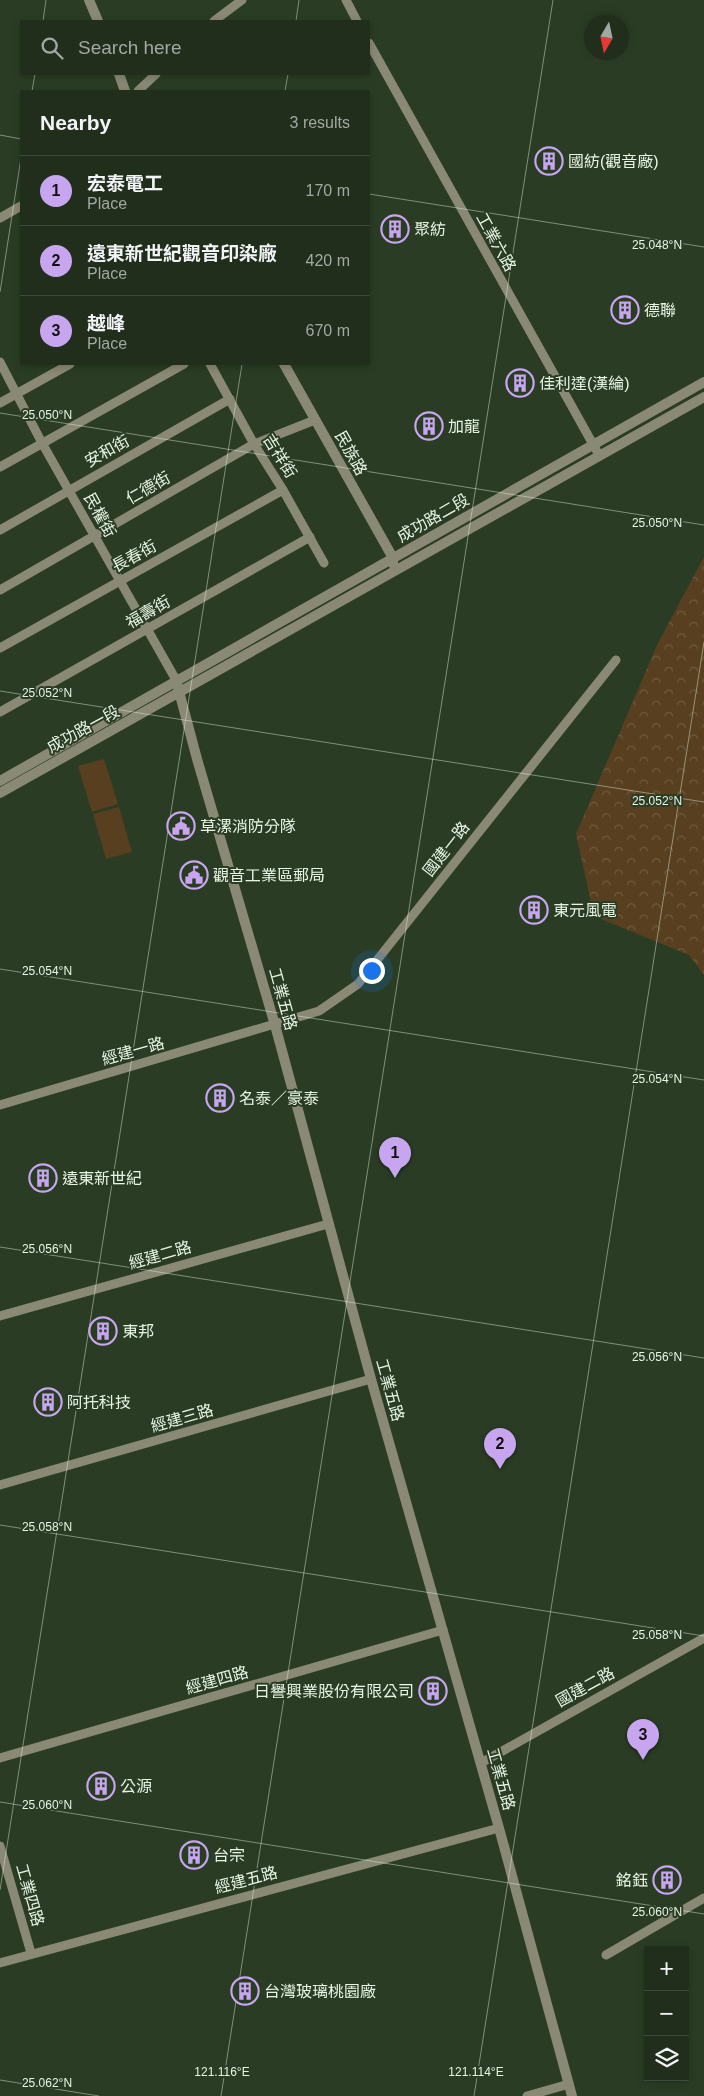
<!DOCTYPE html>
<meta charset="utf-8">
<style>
:root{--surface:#202e1b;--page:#2d3a28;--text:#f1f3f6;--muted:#a2a8a3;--line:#3d4a3a;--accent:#c7a6ef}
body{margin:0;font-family:Arial,"Noto Sans TC",sans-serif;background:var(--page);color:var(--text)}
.controls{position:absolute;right:15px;bottom:15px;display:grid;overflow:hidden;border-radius:0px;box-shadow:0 2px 8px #0003}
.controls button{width:45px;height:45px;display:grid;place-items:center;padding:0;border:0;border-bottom:1px solid var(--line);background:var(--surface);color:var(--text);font:25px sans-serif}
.compass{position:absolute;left:584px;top:15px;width:45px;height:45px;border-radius:50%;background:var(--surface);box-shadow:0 2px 8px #0003;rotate:189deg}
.you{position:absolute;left:371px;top:970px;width:18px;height:18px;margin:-12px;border:4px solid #fff;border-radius:50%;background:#1a73e8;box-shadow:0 0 0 8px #1a73e833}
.badge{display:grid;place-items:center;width:32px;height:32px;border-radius:50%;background:var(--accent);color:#111;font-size:16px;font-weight:700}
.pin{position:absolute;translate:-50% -41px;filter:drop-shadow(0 1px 2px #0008)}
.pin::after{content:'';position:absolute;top:26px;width:18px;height:15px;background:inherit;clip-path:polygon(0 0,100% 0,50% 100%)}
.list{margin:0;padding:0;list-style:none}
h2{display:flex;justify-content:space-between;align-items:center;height:65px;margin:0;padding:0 20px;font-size:21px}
h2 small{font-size:16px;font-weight:400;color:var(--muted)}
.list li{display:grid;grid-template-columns:32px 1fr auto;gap:15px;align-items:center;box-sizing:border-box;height:70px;padding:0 20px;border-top:1px solid var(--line)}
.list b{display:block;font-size:19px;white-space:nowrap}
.list p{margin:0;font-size:16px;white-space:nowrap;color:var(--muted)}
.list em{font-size:16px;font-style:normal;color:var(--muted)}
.icon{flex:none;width:28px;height:28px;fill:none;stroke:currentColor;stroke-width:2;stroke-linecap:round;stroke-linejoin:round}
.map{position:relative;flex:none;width:704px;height:2096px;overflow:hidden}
.search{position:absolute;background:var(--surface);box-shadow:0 2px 8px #0003;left:20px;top:20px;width:350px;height:55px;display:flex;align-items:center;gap:12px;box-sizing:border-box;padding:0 18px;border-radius:0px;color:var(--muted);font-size:19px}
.panel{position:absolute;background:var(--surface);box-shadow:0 2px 8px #0003;left:20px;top:90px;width:350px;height:275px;border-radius:0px}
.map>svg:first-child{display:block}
.forest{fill:url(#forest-crowns)}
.pitch{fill:#583f1f}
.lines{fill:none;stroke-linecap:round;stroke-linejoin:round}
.minor{stroke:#8a8975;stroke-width:9}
.tertiary{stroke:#8a8975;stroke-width:10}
.ticks{fill:none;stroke:#e7f4e4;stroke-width:1;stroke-opacity:0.45}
.labels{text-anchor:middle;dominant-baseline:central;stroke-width:4;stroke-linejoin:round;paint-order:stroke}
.poi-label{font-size:16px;fill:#e7f4e4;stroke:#2a3d24;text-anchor:start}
.street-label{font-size:16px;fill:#e7f4e4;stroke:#2a3d24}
.ticks-label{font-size:12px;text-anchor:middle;fill:#e7f4e4;stroke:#2a3d24;stroke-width:4;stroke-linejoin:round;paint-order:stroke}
</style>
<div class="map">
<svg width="704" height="2096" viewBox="0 0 704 2096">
<defs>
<pattern id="forest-crowns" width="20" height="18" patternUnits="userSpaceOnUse" patternTransform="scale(1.25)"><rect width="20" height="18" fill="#583f1f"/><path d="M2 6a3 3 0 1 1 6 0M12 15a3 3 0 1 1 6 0" fill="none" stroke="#705b3f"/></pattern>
</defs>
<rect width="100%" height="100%" fill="#2a3d24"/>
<polygon class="forest" points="704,557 704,975 689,955 594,916 576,834 658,643"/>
<g class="pitch">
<polygon points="104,759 118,804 92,812 78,766"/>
<polygon points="119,807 132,852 106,859 93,814"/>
</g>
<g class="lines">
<g class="minor">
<polyline points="346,0 357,21"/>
<polyline points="214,21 242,0"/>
<polyline points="369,43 599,455"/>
<polyline points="138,91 156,74"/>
<polyline points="0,218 21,206"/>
<polyline points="0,362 42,443 176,680"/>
<polyline points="210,364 254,444 283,490 324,563"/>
<polyline points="0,403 70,364"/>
<polyline points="0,467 184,364"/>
<polyline points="0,530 230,399"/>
<polyline points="0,590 254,444 315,420"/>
<polyline points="0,648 283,490"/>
<polyline points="0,712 310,537"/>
<polyline points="0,1105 319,1011 358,984 616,660"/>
<polyline points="0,1316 328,1224"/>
<polyline points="0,1485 371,1379"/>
<polyline points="0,1758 443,1630"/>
<polyline points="481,1763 704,1638"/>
<polyline points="0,1846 31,1953"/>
<polyline points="606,1955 704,1898"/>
<polyline points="0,1963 499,1828"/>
<polyline points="527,2096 569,2084"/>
</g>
<g class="tertiary">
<polyline points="89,0 98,21"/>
<polyline points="119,74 125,91"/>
<polyline points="284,364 393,558 393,564"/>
<polyline points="176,680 197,759 275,1025 371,1379 499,1828 572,2096"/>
<polyline points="0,781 704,382"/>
<polyline points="0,793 704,397"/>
</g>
</g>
<path class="ticks" d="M43 21 46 0M296 21 299 0M32 91 35 74M285 91 288 74M0 135 21 139M369 194 704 247M0 292 21 158M0 413 704 525M0 691 704 802M0 969 704 1080M0 1247 704 1358M0 1525 704 1636M0 1802 704 1914M0 1890 242 364M0 2080 99 2096M221 2096 553 0M474 2096 704 642"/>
<defs>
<g id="building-ring" transform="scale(1.4375)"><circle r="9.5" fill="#2a3d24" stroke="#c7a6ef" stroke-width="1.5"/><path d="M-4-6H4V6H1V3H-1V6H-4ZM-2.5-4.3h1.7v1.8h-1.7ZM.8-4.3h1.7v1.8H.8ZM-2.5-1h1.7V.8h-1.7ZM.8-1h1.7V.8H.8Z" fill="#c7a6ef"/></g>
<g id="civic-ring" transform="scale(1.4375)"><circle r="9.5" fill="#2a3d24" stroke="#c7a6ef" stroke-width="1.5"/><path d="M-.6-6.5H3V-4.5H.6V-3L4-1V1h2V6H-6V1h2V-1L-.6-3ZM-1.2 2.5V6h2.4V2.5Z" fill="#c7a6ef"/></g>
</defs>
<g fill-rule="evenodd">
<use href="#building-ring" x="549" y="161"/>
<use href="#building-ring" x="395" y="229"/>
<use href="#building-ring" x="625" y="310"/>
<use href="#building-ring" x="520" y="383"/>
<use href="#building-ring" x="429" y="426"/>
<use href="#civic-ring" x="181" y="826"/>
<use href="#civic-ring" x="194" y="875"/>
<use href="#building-ring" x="534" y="910"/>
<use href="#building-ring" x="220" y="1098"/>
<use href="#building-ring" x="43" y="1178"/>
<use href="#building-ring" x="103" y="1331"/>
<use href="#building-ring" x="48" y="1402"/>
<use href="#building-ring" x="433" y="1691"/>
<use href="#building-ring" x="101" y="1786"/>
<use href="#building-ring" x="194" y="1855"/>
<use href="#building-ring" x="667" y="1880"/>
<use href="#building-ring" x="245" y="1991"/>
</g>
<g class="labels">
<g class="poi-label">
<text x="568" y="161">國紡(觀音廠)</text>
<text x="414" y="229">聚紡</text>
<text x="644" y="310">德聯</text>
<text x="539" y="383">佳利達(漢綸)</text>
<text x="448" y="426">加龍</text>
<text x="200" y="826">草漯消防分隊</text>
<text x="213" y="875">觀音工業區郵局</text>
<text x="553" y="910">東元風電</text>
<text x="239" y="1098">名泰／豪泰</text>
<text x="62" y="1178">遠東新世紀</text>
<text x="122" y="1331">東邦</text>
<text x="67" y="1402">阿托科技</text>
<text x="414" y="1691" text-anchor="end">日譽興業股份有限公司</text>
<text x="120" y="1786">公源</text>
<text x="213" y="1855">台宗</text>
<text x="648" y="1880" text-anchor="end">銘鈺</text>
<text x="264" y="1991">台灣玻璃桃園廠</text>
</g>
<g class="street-label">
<text transform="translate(496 242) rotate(61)">工業六路</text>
<text transform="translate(107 451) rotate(-29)">安和街</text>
<text transform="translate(351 453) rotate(61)">民族路</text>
<text transform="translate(280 456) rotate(58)">吉祥街</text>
<text transform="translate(148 488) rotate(-30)">仁德街</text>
<text transform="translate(100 515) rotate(61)">民權街</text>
<text transform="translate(433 518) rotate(-30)">成功路二段</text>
<text transform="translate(134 556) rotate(-29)">長春街</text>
<text transform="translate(148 612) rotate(-30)">福壽街</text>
<text transform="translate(83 729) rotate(-29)">成功路一段</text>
<text transform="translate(446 849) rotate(-52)">國建一路</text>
<text transform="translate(283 999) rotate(74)">工業五路</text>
<text transform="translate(133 1051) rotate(-16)">經建一路</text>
<text transform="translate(160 1255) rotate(-16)">經建二路</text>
<text transform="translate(390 1390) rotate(74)">工業五路</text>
<text transform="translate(182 1418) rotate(-16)">經建三路</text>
<text transform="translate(217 1680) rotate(-16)">經建四路</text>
<text transform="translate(585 1687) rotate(-29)">國建二路</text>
<text transform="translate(501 1779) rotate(74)">工業五路</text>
<text transform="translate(246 1880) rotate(-15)">經建五路</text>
<text transform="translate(30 1895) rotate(74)">工業四路</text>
</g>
</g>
<g class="ticks-label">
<text x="657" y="249">25.048°N</text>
<text x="47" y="419">25.050°N</text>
<text x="657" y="527">25.050°N</text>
<text x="47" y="697">25.052°N</text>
<text x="657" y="805">25.052°N</text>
<text x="47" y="975">25.054°N</text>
<text x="657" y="1083">25.054°N</text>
<text x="47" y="1253">25.056°N</text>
<text x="657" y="1361">25.056°N</text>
<text x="47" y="1531">25.058°N</text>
<text x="657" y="1639">25.058°N</text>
<text x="47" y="1809">25.060°N</text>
<text x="657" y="1916">25.060°N</text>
<text x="222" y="2076">121.116°E</text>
<text x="476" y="2076">121.114°E</text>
<text x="47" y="2087">25.062°N</text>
</g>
</svg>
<div class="controls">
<button>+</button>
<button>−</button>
<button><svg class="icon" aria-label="layers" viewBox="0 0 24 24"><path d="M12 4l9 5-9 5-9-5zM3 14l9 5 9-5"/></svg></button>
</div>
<svg class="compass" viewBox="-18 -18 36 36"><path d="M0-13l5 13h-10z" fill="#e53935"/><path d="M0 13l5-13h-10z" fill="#a2a8a3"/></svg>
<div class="you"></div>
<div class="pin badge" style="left:395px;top:1178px">1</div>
<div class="pin badge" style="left:500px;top:1469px">2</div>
<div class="pin badge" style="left:643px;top:1760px">3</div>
<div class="search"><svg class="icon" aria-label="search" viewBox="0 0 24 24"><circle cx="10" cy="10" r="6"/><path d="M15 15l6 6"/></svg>Search here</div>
<section class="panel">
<h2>Nearby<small>3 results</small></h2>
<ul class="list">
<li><span class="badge">1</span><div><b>宏泰電工</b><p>Place</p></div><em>170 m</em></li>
<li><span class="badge">2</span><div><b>遠東新世紀觀音印染廠</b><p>Place</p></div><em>420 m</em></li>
<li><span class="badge">3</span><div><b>越峰</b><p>Place</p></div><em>670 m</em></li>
</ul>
</section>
</div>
